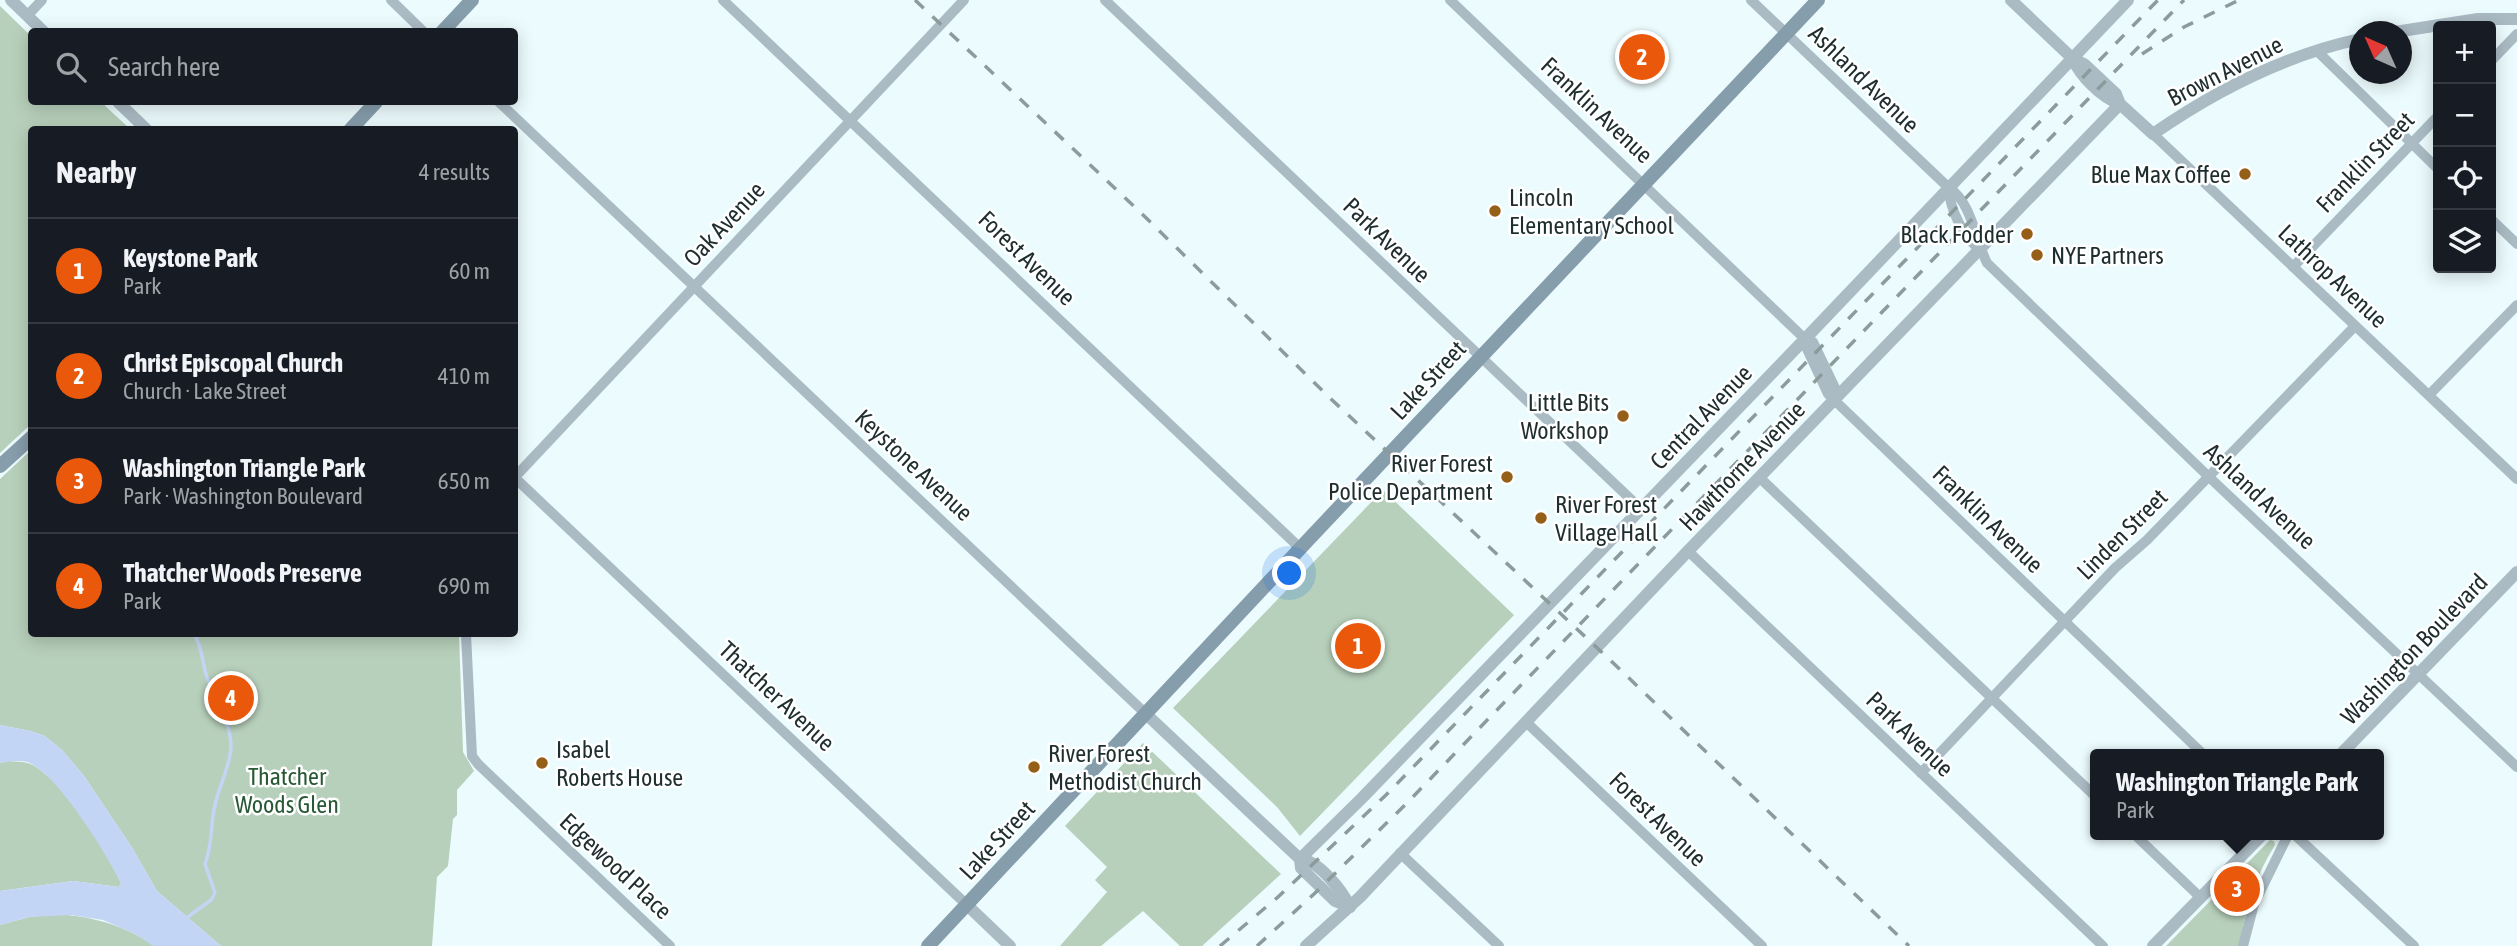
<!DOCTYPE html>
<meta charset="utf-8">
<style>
:root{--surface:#171b24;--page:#20242c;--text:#f1f3f6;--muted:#9ea1a6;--line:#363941;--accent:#ea580c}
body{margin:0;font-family:"Asap Condensed",sans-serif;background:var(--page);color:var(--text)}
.controls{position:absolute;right:21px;top:21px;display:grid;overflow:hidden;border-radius:7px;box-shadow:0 4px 18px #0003}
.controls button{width:63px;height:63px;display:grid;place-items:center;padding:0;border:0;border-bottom:2px solid var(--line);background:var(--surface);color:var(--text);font:35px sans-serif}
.compass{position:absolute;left:2349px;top:21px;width:63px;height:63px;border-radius:50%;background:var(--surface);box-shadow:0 4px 18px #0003;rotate:315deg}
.you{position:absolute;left:1290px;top:574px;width:24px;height:24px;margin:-18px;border:5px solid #fff;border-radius:50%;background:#1a73e8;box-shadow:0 0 0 10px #1a73e833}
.badge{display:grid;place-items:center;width:46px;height:46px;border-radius:50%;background:var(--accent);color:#fff;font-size:23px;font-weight:700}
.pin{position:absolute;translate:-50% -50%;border:4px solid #fff;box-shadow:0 2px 7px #0006}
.popup{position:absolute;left:2090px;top:749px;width:294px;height:91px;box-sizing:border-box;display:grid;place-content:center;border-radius:7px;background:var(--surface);filter:drop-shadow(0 2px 5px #0005);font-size:23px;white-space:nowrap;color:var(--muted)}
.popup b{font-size:26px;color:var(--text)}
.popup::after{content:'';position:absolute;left:50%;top:100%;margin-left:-14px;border:14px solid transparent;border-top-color:var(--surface)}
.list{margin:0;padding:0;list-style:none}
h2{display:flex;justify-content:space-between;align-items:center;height:91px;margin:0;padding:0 28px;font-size:30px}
h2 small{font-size:23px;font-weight:400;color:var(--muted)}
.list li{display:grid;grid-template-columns:46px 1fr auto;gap:21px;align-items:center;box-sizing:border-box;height:105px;padding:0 28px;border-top:2px solid var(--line)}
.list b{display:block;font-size:26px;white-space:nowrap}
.list p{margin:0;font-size:23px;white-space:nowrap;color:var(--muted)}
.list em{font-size:23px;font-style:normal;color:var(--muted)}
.icon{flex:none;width:38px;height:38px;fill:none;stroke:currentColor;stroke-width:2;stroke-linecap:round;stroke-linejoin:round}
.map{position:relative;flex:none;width:2517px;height:946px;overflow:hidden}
.search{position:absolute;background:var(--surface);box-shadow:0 4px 18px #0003;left:28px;top:28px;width:490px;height:77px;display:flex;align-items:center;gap:18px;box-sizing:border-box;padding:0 24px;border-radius:7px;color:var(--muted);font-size:26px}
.panel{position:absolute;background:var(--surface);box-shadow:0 4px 18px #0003;left:28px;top:126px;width:490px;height:511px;border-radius:7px}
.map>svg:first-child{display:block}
.green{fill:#b7d0bb}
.water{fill:#c3d5f5}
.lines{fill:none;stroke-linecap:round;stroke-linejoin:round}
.stream{stroke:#c3d5f5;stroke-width:3.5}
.minor{stroke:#abbbc4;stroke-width:10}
.tertiary{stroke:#abbbc4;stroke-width:12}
.secondary{stroke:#869dab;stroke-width:14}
.rail{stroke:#8c9b9c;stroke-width:3.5;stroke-dasharray:12 12;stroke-linecap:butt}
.poi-dot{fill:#965f18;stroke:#fff;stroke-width:2.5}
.labels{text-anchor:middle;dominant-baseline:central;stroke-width:5;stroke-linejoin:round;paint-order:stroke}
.street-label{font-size:24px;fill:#1e2d2e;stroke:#fff}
.poi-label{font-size:24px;fill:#1e2d2e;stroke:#fff;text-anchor:start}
.park-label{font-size:24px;fill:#285835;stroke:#fff}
</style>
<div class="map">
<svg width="2517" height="946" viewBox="0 0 2517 946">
<rect width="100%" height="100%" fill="#ecfbfd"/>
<g class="green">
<polygon points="0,6 31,36 32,102 101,102 130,129 32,130 31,424 0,453"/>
<polygon points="31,450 32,634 459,634 463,752 474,771 457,790 457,815 453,819 448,866 437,877 432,946 221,946 157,891 131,846 84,776 62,750 45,736 30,731 0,725 0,479"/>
<polygon points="1383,490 1514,615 1300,836 1277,807 1173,708"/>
<polygon points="1143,743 1281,874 1202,946 1180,946 1143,911 1101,946 1060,946 1107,892 1095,880 1107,867 1065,826"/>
<path d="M8 761C20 762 29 761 39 769 68 790 106 851 121 883L119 887 73 881 0 891V763Z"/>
<path d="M2270 840 2274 841 2275 845C2255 877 2245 909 2240 946H2166Z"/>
<path d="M58 914C93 917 125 925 154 946H0V925L29 917Z"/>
</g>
<path class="water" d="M0 725 30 731 45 736 62 750 84 776 131 846 157 891 221 946H154L133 933 103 920 71 915 29 917 0 925V891L73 881 119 887 121 883C108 856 55 770 27 762 19 760 8 761 0 763Z"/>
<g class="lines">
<path class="stream" d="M185 919 211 900 215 893 205 864C213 844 210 825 215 805 219 786 230 767 231 747 231 723 216 702 208 680 202 665 203 648 194 634"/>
<g class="minor">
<polyline points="391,0 424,32"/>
<polyline points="723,0 1300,548"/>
<polyline points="1105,0 1641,509"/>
<polyline points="1450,0 1805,339 1813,342 1835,388 1835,400"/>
<path d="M1751 0 1949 188C1971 201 1976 241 1987 263L2209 477 2517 767"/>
<polyline points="27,16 42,0"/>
<polyline points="2317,51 2438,169"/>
<polyline points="2491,61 2517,34"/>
<polyline points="499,102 1146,714"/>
<polyline points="2153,134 2517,479"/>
<path d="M1949 188C1949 208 1964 239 1981 250"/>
<polyline points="2491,219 2517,244"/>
<polyline points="2293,267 2438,116"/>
<polyline points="1805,339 1807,349 1828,394 2203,754"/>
<polyline points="2429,395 2517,305"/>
<polyline points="514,477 967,905"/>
<polyline points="514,478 964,0"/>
<polyline points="1760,478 2095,796"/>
<polyline points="1688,551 2103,946"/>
<polyline points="466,634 472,756 478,764 670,946"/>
<polyline points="1526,722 1762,946"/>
<polyline points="1921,773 2115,568 2147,540 2355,326"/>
<polyline points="2135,835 2201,898"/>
<polyline points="2295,835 2414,946"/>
<polyline points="1400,853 1499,946"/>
<polyline points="2243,946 2254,904 2288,835"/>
</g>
<g class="tertiary">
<polyline points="11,0 44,32"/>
<path d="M2011 0 2072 58 2084 64 2116 94 2120 104 2153 134C2215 91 2285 55 2360 39"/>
<polyline points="2395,32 2478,19 2517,19"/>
<path d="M2072 58C2081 76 2100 97 2120 104"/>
<polyline points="118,102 147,130"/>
<path d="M1146 714 1300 859C1318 860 1342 890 1350 907"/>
<polyline points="2341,754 2517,572"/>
<polyline points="1300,859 1363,797 1805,339 2128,0"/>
<polyline points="1300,859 1301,868 1335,901 1350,907"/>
<polyline points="967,905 1010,946"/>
<polyline points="1306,946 1360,897 1688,551 2120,104"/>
<polyline points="2153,946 2262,835"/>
</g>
<g class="secondary">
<polyline points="442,32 472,0"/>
<polyline points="350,130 376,102"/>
<polyline points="0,466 32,437"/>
<polyline points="928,946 1309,539 1818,0"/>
</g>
<g class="rail">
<polyline points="915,0 1138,210 1330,398 1609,659 1909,946"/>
<polyline points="2142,54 2184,27 2239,0"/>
<polyline points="1220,946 1278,897 1386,795 2158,0"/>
<polyline points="1257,946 1314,894 1405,805 2184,0"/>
</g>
</g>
<g class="poi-dot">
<circle cx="2245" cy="174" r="7"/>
<circle cx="1495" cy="211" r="7"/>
<circle cx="2027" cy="234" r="7"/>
<circle cx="2037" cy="255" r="7"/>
<circle cx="1623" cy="416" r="7"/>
<circle cx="1507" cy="477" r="7"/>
<circle cx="1541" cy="518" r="7"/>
<circle cx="542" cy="763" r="7"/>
<circle cx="1034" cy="767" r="7"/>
</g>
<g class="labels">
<g class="street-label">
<text transform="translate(2225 71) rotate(-27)">Brown Avenue</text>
<text transform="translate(1864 79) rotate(44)">Ashland Avenue</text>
<text transform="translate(1597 110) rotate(43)">Franklin Avenue</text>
<text transform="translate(2365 162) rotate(-46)">Franklin Street</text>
<text transform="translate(724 224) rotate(-47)">Oak Avenue</text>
<text transform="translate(1387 240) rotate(44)">Park Avenue</text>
<text transform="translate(1027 258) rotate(44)">Forest Avenue</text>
<text transform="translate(2333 276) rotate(43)">Lathrop Avenue</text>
<text transform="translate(1428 380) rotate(-47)">Lake Street</text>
<text transform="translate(1701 417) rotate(-46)">Central Avenue</text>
<text transform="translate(914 465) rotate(43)">Keystone Avenue</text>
<text transform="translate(1742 466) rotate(-46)">Hawthorne Avenue</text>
<text transform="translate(2260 496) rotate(43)">Ashland Avenue</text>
<text transform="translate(1988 519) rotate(44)">Franklin Avenue</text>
<text transform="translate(2122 534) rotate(-45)">Linden Street</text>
<text transform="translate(2414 649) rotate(-46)">Washington Boulevard</text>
<text transform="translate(777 696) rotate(43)">Thatcher Avenue</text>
<text transform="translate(1910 734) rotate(44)">Park Avenue</text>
<text transform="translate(1658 819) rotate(44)">Forest Avenue</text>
<text transform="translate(997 840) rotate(-47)">Lake Street</text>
<text transform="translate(616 866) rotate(43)">Edgewood Place</text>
</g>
<g class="poi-label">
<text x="2231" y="174" text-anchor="end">Blue Max Coffee</text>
<text x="1509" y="197">Lincoln<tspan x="1509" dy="28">Elementary School</tspan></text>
<text x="2013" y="234" text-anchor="end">Black Fodder</text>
<text x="2051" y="255">NYE Partners</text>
<text x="1609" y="402" text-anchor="end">Little Bits<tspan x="1609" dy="28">Workshop</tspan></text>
<text x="1493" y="463" text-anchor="end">River Forest<tspan x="1493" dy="28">Police Department</tspan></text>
<text x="1555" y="504">River Forest<tspan x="1555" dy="28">Village Hall</tspan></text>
<text x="556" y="749">Isabel<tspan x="556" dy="28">Roberts House</tspan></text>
<text x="1048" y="753">River Forest<tspan x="1048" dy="28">Methodist Church</tspan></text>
</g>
<g class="park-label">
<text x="287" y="776">Thatcher<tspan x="287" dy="28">Woods Glen</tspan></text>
</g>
</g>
</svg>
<div class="controls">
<button>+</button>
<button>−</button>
<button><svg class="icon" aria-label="locate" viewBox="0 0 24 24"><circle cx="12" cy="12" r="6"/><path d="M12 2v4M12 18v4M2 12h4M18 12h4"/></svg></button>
<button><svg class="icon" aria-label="layers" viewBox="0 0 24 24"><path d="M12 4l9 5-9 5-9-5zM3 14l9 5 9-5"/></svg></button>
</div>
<svg class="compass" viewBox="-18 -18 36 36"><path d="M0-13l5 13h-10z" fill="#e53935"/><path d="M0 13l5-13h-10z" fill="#9ea1a6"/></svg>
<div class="you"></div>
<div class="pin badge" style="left:1358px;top:646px">1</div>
<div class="pin badge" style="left:1642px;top:57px">2</div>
<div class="pin badge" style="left:2237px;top:889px">3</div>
<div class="popup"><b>Washington Triangle Park</b>Park</div>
<div class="pin badge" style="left:231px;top:698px">4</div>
<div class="search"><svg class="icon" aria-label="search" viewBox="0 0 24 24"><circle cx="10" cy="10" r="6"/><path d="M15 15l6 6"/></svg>Search here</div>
<section class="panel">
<h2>Nearby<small>4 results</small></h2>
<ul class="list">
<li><span class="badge">1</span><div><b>Keystone Park</b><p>Park</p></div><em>60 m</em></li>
<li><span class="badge">2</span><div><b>Christ Episcopal Church</b><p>Church · Lake Street</p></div><em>410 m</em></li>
<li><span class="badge">3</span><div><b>Washington Triangle Park</b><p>Park · Washington Boulevard</p></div><em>650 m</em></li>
<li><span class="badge">4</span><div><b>Thatcher Woods Preserve</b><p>Park</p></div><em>690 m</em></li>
</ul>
</section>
</div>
